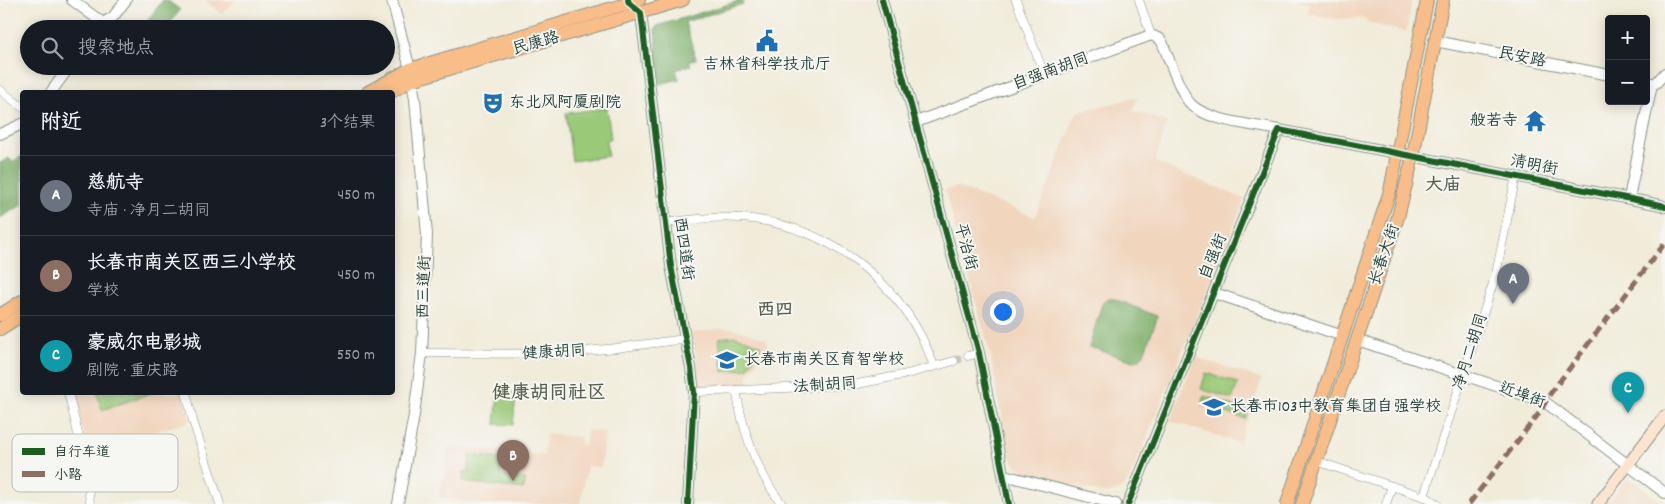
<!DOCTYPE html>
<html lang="zh">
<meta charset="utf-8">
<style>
:root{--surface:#171b24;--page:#20242c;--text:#f1f3f6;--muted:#9ea1a6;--line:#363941;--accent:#2563eb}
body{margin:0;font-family:Dekko,"LXGW WenKai TC",sans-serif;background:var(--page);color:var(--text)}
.controls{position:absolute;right:15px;top:15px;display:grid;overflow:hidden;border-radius:5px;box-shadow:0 2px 12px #0003}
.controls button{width:45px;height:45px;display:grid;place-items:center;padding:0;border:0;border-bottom:1px solid var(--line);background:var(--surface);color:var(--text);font:25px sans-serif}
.you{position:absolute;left:1002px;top:311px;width:18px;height:18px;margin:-12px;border:4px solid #fff;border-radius:50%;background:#1a73e8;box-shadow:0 0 0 8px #1a73e833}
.badge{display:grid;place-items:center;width:32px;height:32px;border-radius:50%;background:var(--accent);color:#fff;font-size:16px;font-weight:700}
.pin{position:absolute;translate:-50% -41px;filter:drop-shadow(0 1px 2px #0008)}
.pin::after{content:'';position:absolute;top:26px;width:18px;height:15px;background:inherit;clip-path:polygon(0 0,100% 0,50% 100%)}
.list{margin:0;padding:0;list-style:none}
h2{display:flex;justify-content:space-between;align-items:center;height:65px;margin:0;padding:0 20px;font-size:21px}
h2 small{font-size:16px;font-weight:400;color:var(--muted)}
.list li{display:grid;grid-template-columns:32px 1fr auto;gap:15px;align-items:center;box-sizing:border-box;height:80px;padding:0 20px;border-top:1px solid var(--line)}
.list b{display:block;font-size:19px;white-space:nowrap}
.list p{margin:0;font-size:16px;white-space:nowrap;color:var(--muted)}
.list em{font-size:16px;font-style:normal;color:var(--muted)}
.icon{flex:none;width:28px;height:28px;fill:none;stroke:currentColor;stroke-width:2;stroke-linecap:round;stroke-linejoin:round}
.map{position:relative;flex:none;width:1665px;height:504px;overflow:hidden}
.search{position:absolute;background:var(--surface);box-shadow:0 2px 12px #0003;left:20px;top:20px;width:375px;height:55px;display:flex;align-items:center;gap:12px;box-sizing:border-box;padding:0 18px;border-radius:28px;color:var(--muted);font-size:19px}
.panel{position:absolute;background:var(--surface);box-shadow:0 2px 12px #0003;left:20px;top:90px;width:375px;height:305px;border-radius:5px}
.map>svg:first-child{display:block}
.built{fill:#f1d5bd}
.green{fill:#9ac978;stroke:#5c8356}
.forest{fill:#7bad68;stroke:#4d754e}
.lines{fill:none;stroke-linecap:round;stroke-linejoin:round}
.minor-tunnel{stroke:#c7c9b9;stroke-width:8;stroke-dasharray:8 4;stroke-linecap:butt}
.minor-casing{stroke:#889487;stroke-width:9}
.tertiary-casing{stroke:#889487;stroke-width:12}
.secondary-casing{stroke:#889487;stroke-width:13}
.primary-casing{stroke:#889487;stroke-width:14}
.minor{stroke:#fff;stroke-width:8}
.tertiary{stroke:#fff;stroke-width:10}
.secondary{stroke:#fce5d0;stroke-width:11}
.primary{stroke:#f8bd89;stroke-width:12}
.quiet{stroke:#8d6e63;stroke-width:5;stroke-dasharray:10 5;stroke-linecap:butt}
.cycleway-casing{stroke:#f6f6f2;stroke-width:9}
.cycleway{stroke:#1b5e20;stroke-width:6}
.labels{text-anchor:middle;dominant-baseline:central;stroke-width:4;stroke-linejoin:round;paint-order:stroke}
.street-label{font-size:16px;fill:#1f3d34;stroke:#f6f6f2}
.poi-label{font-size:16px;fill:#1f3d34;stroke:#f6f6f2;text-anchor:start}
.neighbourhood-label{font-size:18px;font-weight:bold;fill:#58614e;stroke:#f6f6f2}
.quarter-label{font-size:19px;font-weight:bold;fill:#58614e;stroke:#f6f6f2}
.key{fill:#f6f6f2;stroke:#b6beb9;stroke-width:1}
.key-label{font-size:14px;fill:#1f3d34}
</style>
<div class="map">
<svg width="1665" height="504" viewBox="0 0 1665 504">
<rect width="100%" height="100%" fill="#f6f6f2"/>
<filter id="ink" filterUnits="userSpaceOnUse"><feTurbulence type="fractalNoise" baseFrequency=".02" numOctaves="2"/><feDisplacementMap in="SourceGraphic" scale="10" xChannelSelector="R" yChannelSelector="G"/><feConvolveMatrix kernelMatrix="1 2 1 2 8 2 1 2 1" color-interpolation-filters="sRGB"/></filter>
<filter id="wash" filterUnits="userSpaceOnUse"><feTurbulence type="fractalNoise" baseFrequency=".0096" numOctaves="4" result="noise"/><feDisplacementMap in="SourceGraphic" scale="20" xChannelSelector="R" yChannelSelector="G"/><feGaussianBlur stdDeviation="1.12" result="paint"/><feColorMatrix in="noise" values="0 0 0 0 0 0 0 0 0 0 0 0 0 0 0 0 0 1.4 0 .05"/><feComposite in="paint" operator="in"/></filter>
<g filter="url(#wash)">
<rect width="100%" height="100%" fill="#f1ecda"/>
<g class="built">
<polygon points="204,0 235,0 222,14"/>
<polygon points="1295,0 1412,0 1406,32 1372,24 1361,18 1337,19 1308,14 1310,3"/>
<polygon points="1137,97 1133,111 1167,122 1155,162 1245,199 1130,478 1127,483 1119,490 1107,494 1025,474 1010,458 990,353 945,190 957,187 1035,217 1077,112"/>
<polygon points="722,328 735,329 767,339 768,345 748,375 748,386 701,388 692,333"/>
<polygon points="1195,357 1262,379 1239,443 1170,421"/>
<polygon points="75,393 184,393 190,421 87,453"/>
<polygon points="587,430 605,432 601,467 587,466 580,504 480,504 439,497 449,446 544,455 546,434 581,437 580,444 585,445"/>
<polygon points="1628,479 1633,480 1665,504 1606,504 1624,481"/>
</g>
<g class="green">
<polygon points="607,108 611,139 606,140 608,156 572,161 566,113"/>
<polygon points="736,336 760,345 761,347 747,369 723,372 719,338"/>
<polygon points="1206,373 1238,383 1232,399 1201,389"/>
<polygon points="154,392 102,410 97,393 97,392"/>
<polygon points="498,392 516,394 513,425 495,424"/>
<polygon points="1204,396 1248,411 1245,419 1202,405"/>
<polygon points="470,455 502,459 500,476 525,479 524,489 463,482 464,472 468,472"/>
</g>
<g class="forest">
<polygon points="163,0 167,0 180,10 166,29 141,29"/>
<polygon points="742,0 743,4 685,22 696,59 689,61 691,65 676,70 679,79 660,84 655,30 657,26"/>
<polygon points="22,156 22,205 0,218 0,163 9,158 12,162"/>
<polygon points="1107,298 1112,298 1157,316 1157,319 1143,356 1139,360 1133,361 1089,347 1102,304"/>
</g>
</g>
<g filter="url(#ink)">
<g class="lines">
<polyline class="minor-tunnel" points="954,361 968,356"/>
<g class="minor-casing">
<g id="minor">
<polyline points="1016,0 1044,74"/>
<polyline points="1139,0 1151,35"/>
<polyline points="0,90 22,107"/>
<path d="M665 223C691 219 716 216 742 218 829 225 905 284 934 366"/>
<polyline points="422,353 555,354 616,348 685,339"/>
<polyline points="968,356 979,353"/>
<path d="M736 390C743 432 756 471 782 504"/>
<polyline points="68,392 87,471 90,504"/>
<polyline points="186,392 193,421 220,504"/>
<polyline points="694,392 853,385 907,374 954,361"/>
<polyline points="1316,461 1428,498 1437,504"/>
<polyline points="1424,496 1496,274 1516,176"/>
<polyline points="1386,504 1392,486"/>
</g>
</g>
<g class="tertiary-casing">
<g id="tertiary">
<polyline points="72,0 103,23"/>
<polyline points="392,0 410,69 415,99 427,235 422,353 414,415 398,504"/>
<polyline points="882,0 979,353 1009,504"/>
<polyline points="635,8 641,13 671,266 691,368 694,392 688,504"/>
<polyline points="99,29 103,23 113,17 126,0"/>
<polyline points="1435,41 1609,75"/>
<polyline points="1646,83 1656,83 1665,73"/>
<polyline points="51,92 70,66"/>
<path d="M916 122 1151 35 1160 39 1162 42C1169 58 1179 90 1189 102 1204 121 1255 125 1279 130"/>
<polyline points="0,134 22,124"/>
<polyline points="1629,198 1652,84"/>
<polyline points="1214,293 1343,336"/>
<polyline points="1357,340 1545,402 1665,493"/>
<polyline points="1004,475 1116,504"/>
<polyline points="1128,504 1279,130 1661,205 1665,207"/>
</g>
</g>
<g class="secondary-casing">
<polyline id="secondary" points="1598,504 1665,416"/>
</g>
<g class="primary-casing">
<g id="primary">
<polyline points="368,92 410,69 639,0"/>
<polyline points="391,92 412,80 683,0"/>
<polyline points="0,315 22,301"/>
<polyline points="0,329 22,315"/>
<polyline points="1287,504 1390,191 1427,0"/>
<polyline points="1302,504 1398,217 1413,156 1443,0"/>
</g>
</g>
<use href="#minor" class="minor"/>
<use href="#tertiary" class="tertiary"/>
<use href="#secondary" class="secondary"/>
<use href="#primary" class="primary"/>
<polyline class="quiet" points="1469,504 1540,412 1550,394 1665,243"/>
<g class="cycleway-casing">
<g id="cycleway">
<polyline points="628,0 629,3 641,13 671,266 691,368 694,392 688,504"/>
<polyline points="882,0 979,353 1009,504"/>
<polyline points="1128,504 1279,130 1661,205 1665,207"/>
</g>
</g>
<use href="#cycleway" class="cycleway"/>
</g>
</g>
<defs>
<g id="civic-bare" transform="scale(1.725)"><path d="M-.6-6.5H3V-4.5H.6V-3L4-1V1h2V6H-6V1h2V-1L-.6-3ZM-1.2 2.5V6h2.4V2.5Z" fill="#1f6fb2" stroke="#f6f6f2" stroke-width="2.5" paint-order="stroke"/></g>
<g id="theatre-bare" transform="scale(1.725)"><path d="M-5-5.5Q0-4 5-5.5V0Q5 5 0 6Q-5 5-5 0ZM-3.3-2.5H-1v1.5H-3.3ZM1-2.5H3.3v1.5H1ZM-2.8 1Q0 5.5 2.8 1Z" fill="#1f6fb2" stroke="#f6f6f2" stroke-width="2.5" paint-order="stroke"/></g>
<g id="temple-bare" transform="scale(1.725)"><path d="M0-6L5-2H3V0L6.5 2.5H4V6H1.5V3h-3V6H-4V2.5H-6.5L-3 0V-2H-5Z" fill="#1f6fb2" stroke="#f6f6f2" stroke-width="2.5" paint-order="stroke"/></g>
<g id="school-bare" transform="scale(1.725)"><path d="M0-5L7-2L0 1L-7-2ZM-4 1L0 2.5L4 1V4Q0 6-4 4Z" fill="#1f6fb2" stroke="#f6f6f2" stroke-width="2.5" paint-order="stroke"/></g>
</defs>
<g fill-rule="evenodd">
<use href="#civic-bare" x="767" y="41"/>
<use href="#theatre-bare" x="493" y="103"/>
<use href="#temple-bare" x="1535" y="121"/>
<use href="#school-bare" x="727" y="360"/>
<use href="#school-bare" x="1214" y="407"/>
</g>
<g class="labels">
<g class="street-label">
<text transform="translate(536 44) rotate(-16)">民康路</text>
<text transform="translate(1522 58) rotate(11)">民安路</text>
<text transform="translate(1051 72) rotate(-20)">自强南胡同</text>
<text transform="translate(1534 166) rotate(11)">清明街</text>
<text transform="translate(965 247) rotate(75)">平治街</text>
<text transform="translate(683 249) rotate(82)">西四道街</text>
<text transform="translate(1385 255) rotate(-71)">长春大街</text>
<text transform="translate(1214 257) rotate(-68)">自强街</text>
<text transform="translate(425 287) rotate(-88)">西三道街</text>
<text transform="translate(1471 352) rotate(-72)">净月二胡同</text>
<text transform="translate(554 353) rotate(-3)">健康胡同</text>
<text transform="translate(825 386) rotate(-4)">法制胡同</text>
<text transform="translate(1522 396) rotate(20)">近埠街</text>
</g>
<g class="poi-label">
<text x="767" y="65" text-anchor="middle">吉林省科学技术厅</text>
<text x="509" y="103">东北风阿厦剧院</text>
<text x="1518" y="121" text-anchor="end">般若寺</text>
<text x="744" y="360">长春市南关区育智学校</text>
<text x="1230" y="407">长春市103中教育集团自强学校</text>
</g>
<g class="neighbourhood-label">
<text x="1443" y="186">大庙</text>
<text x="775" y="311">西四</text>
</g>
<g class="quarter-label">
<text x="549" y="394">健康胡同社区</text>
</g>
</g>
<rect x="12" y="434" width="166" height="58" rx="8" class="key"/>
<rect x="22" y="448" width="23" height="7" fill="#1b5e20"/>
<rect x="22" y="471" width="23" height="6" fill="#8d6e63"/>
<g class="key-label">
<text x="54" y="456">自行车道</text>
<text x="54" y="479">小路</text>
</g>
</svg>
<div class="controls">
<button>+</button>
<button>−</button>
</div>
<div class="you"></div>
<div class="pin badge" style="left:1513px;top:304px;background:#6b7280">A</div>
<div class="pin badge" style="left:513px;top:481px;background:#8d6e63">B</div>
<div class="pin badge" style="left:1628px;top:413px;background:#0f9aa8">C</div>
<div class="search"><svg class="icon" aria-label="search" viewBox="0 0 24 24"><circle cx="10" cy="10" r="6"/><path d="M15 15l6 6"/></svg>搜索地点</div>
<section class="panel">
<h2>附近<small>3个结果</small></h2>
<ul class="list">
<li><span class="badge" style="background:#6b7280">A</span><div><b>慈航寺</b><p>寺庙 · 净月二胡同</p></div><em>450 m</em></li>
<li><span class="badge" style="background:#8d6e63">B</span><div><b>长春市南关区西三小学校</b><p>学校</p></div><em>450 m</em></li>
<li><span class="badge" style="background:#0f9aa8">C</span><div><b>豪威尔电影城</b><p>剧院 · 重庆路</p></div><em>550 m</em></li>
</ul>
</section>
</div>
